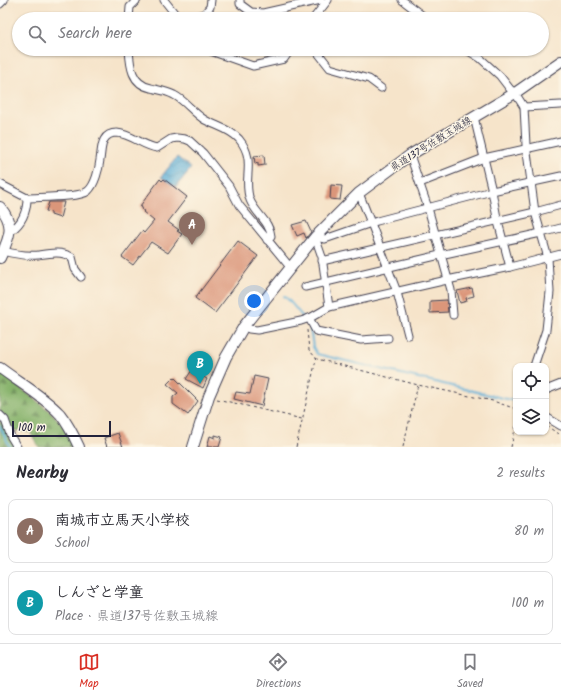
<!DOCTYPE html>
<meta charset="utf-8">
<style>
:root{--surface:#fff;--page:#f7f7f7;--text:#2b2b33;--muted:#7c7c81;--line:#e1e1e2;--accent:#d93025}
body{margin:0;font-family:Kalam,"Klee One",sans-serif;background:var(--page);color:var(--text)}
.controls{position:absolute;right:12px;bottom:12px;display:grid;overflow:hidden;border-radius:8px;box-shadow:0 1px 3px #0004}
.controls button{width:36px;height:36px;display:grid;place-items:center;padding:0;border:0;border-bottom:1px solid var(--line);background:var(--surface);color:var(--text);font:20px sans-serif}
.scale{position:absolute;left:12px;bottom:10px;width:99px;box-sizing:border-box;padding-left:4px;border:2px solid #22223b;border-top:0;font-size:11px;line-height:14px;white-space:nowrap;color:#22223b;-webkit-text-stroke:3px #fcf5e5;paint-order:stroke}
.you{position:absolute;left:254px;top:301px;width:14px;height:14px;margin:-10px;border:3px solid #fff;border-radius:50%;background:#1a73e8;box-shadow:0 0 0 6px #1a73e833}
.badge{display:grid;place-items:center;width:26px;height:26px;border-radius:50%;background:var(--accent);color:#fff;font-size:13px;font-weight:700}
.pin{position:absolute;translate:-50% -33px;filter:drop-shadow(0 1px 2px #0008)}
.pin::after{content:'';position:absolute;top:21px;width:14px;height:12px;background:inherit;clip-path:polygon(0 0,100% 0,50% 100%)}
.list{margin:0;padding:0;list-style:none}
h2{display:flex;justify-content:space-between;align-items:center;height:52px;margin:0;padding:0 16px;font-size:17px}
h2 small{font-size:13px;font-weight:400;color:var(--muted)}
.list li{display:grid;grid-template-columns:26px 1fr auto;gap:12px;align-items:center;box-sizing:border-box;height:64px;margin:0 8px 8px;padding:0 8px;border:1px solid var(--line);border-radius:8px}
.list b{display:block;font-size:15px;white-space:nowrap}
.list p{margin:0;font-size:13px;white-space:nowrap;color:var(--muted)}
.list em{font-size:13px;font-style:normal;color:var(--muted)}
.icon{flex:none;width:22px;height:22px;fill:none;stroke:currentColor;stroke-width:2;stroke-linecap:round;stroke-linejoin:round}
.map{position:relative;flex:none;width:561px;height:447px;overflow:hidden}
.search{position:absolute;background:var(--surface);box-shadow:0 1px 3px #0004;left:12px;right:12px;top:12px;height:44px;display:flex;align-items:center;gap:10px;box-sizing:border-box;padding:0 14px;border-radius:22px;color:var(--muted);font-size:15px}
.sheet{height:196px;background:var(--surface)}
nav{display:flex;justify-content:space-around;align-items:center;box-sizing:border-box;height:56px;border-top:1px solid var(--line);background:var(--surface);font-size:11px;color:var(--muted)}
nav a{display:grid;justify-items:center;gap:2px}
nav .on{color:var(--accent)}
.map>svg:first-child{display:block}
.forest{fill:url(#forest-firs);stroke:#546a54}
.water{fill:url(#water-waves);stroke:#40688a}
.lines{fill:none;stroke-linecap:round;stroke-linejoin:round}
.stream{stroke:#5dafd8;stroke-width:2}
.building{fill:#db967a}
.street-casing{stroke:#423f50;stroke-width:9}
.secondary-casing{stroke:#423f50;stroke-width:12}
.path{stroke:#423f50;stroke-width:1;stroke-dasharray:3 3;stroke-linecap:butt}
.street{stroke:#fff;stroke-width:7}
.secondary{stroke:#fff;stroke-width:10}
.labels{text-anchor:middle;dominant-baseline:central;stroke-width:3;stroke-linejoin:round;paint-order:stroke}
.street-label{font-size:10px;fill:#22223b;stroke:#fcf5e5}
</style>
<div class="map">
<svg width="561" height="447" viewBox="0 0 561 447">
<defs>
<pattern id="forest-firs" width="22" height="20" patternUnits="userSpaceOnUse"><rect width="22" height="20" fill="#87b36c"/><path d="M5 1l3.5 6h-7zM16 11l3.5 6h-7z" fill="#6e915a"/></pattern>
<pattern id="water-waves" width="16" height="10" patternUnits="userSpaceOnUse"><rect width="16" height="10" fill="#5dafd8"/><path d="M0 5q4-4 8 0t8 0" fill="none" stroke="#4c8eb0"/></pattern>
</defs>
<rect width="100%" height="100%" fill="#fcf5e5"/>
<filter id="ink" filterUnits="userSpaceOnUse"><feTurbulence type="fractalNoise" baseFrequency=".025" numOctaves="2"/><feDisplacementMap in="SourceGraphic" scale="8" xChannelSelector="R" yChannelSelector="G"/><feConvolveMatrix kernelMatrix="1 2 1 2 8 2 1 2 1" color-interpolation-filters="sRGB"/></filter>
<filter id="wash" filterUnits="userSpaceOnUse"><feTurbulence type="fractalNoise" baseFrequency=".012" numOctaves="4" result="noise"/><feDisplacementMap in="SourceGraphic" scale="16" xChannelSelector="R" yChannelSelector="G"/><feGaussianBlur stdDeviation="0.9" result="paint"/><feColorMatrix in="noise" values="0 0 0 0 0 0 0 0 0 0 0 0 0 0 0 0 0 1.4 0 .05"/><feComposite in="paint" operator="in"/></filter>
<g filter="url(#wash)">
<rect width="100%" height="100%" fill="#f6e4ca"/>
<g class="forest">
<polygon points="0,372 51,412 62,424 75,447 39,447 30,432 11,430 6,416 0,412"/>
<polygon points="3,421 15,447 0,447 0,422"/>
</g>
<polygon class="water" points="177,157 191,168 176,187 161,177"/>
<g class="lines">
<g class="stream">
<path d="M284 296C292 302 296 310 303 317"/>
<polyline points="310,328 313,347 317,354 511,400 516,402"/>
<polyline points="0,426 10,447"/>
</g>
</g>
<g id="blocks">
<g class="building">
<polygon points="264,155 265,165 258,166 258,163 255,164 254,156"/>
<polygon points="160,179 162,181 164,179 187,197 168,222 179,230 177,231 182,234 168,253 151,242 133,265 122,257 142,231 144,233 154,221 143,212 144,211 141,209 142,207 140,206"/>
<polygon points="331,185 342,186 340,200 330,199"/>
<polygon points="49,202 64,202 60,218 51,215 51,212 46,211"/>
<polygon points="306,221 311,232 306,238 304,233 297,236 292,225"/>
<polygon points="238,241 258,256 215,313 195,298"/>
<polygon points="472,288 474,296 466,298 467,301 460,303 457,291"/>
<polygon points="447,300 448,312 430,313 430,301"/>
<polygon points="192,370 207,379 203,388 186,379"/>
<polygon points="254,376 268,379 262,406 234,399 236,392 250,394"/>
<polygon points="174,377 198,401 188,415 173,404 173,397 178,393 167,384"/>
<polygon points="118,433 123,447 107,447 104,438"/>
<polygon points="215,435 222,437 219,447 207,447 210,436 215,438"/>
</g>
</g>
</g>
<g filter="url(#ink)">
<use href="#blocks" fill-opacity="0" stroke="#423f50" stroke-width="1"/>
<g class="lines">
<g class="street-casing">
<g id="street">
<polyline points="164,0 179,19"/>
<polyline points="240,0 240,4 251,12 263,13 321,0"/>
<polyline points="402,0 427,19"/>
<polyline points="0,4 4,0"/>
<polyline points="178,17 203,15 210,7 211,0"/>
<polyline points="129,19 130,7 137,0"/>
<polyline points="313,19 328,0"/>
<path d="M129 49C130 65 131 84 151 88 159 90 167 91 174 95 186 101 193 113 205 120 216 126 230 129 239 139 257 161 242 178 250 200 255 213 270 222 271 236L267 240"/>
<polyline points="205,49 253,66 284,59 291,49"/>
<polyline points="315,49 330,68 369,79 381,88"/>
<polyline points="465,49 480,58 500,76 510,89 515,93 524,107 526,145 535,212 548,258 550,292 546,330 534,366"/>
<polyline points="524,107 561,105"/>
<polyline points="474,117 492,191 497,218 510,267"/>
<polyline points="410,155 428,208 451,290 453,315"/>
<polyline points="420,183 484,158 561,141"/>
<polyline points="0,184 27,198"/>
<polyline points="359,193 371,223 397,292 408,335"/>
<path d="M11 231C22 223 27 212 27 198 39 197 80 198 88 191 95 185 99 169 100 160 102 149 100 133 117 133 131 134 143 146 157 148L171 139 177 138 185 139 190 141 203 153 229 186 239 205 290 267"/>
<polyline points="315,237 325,239 377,221 492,191 561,176"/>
<polyline points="315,237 322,257 329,307"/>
<path d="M3 251C14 254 27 256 38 255 51 253 61 251 72 257L75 269 81 277"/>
<polyline points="322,261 535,212 561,205"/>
<polyline points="305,287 440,255 541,233 561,228"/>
<polyline points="309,318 316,331 361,340 388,338"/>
<polyline points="244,326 249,329 257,330 301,321 310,318 329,307 447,280 510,267 561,254"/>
<polyline points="546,390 561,384"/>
<polyline points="0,415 5,420 11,437 17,447"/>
<polyline points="546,417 561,426"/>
</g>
</g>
<g class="secondary-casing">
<g id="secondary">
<path d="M0 207C16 226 9 238 0 258"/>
<path d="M0 368C20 383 43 396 60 414 68 424 74 436 79 447"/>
<polyline points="193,447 209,396 226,357 244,326 315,237 359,193 410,155 515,93 561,61"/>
</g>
</g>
<g class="path">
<polyline points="307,330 309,350 317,359 418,385 493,401 516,409"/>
<polyline points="217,399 302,419"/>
<polyline points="546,426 561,435"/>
<polyline points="296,447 316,360"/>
<polyline points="403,447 418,385"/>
<polyline points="511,447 516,425"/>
</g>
<use href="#street" class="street"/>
<use href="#secondary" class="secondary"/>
</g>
</g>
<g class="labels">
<g class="street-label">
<text transform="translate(431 144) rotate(-32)">県道137号佐敷玉城線</text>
</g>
</g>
</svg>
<div class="controls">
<button><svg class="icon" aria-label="locate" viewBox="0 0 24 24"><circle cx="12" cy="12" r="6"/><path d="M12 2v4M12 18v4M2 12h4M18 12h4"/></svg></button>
<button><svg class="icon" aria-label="layers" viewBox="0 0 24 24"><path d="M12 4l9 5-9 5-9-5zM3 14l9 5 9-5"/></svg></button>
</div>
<div class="scale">100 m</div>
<div class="you"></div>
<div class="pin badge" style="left:192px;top:245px;background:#8d6e63">A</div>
<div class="pin badge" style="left:200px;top:384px;background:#0f9aa8">B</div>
<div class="search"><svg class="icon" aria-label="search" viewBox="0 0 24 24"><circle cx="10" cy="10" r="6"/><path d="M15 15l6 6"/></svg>Search here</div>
</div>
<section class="sheet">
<h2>Nearby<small>2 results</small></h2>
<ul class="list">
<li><span class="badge" style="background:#8d6e63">A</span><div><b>南城市立馬天小学校</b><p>School</p></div><em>80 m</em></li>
<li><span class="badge" style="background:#0f9aa8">B</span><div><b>しんざと学童</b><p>Place · 県道137号佐敷玉城線</p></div><em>100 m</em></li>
</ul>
</section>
<nav>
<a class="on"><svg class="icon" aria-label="map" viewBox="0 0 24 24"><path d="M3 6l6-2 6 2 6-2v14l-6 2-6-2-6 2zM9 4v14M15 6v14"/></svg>Map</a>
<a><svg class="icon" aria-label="directions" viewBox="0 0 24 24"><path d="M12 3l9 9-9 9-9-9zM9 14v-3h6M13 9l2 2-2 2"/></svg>Directions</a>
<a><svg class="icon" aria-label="saved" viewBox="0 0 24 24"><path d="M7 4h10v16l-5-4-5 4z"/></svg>Saved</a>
</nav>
